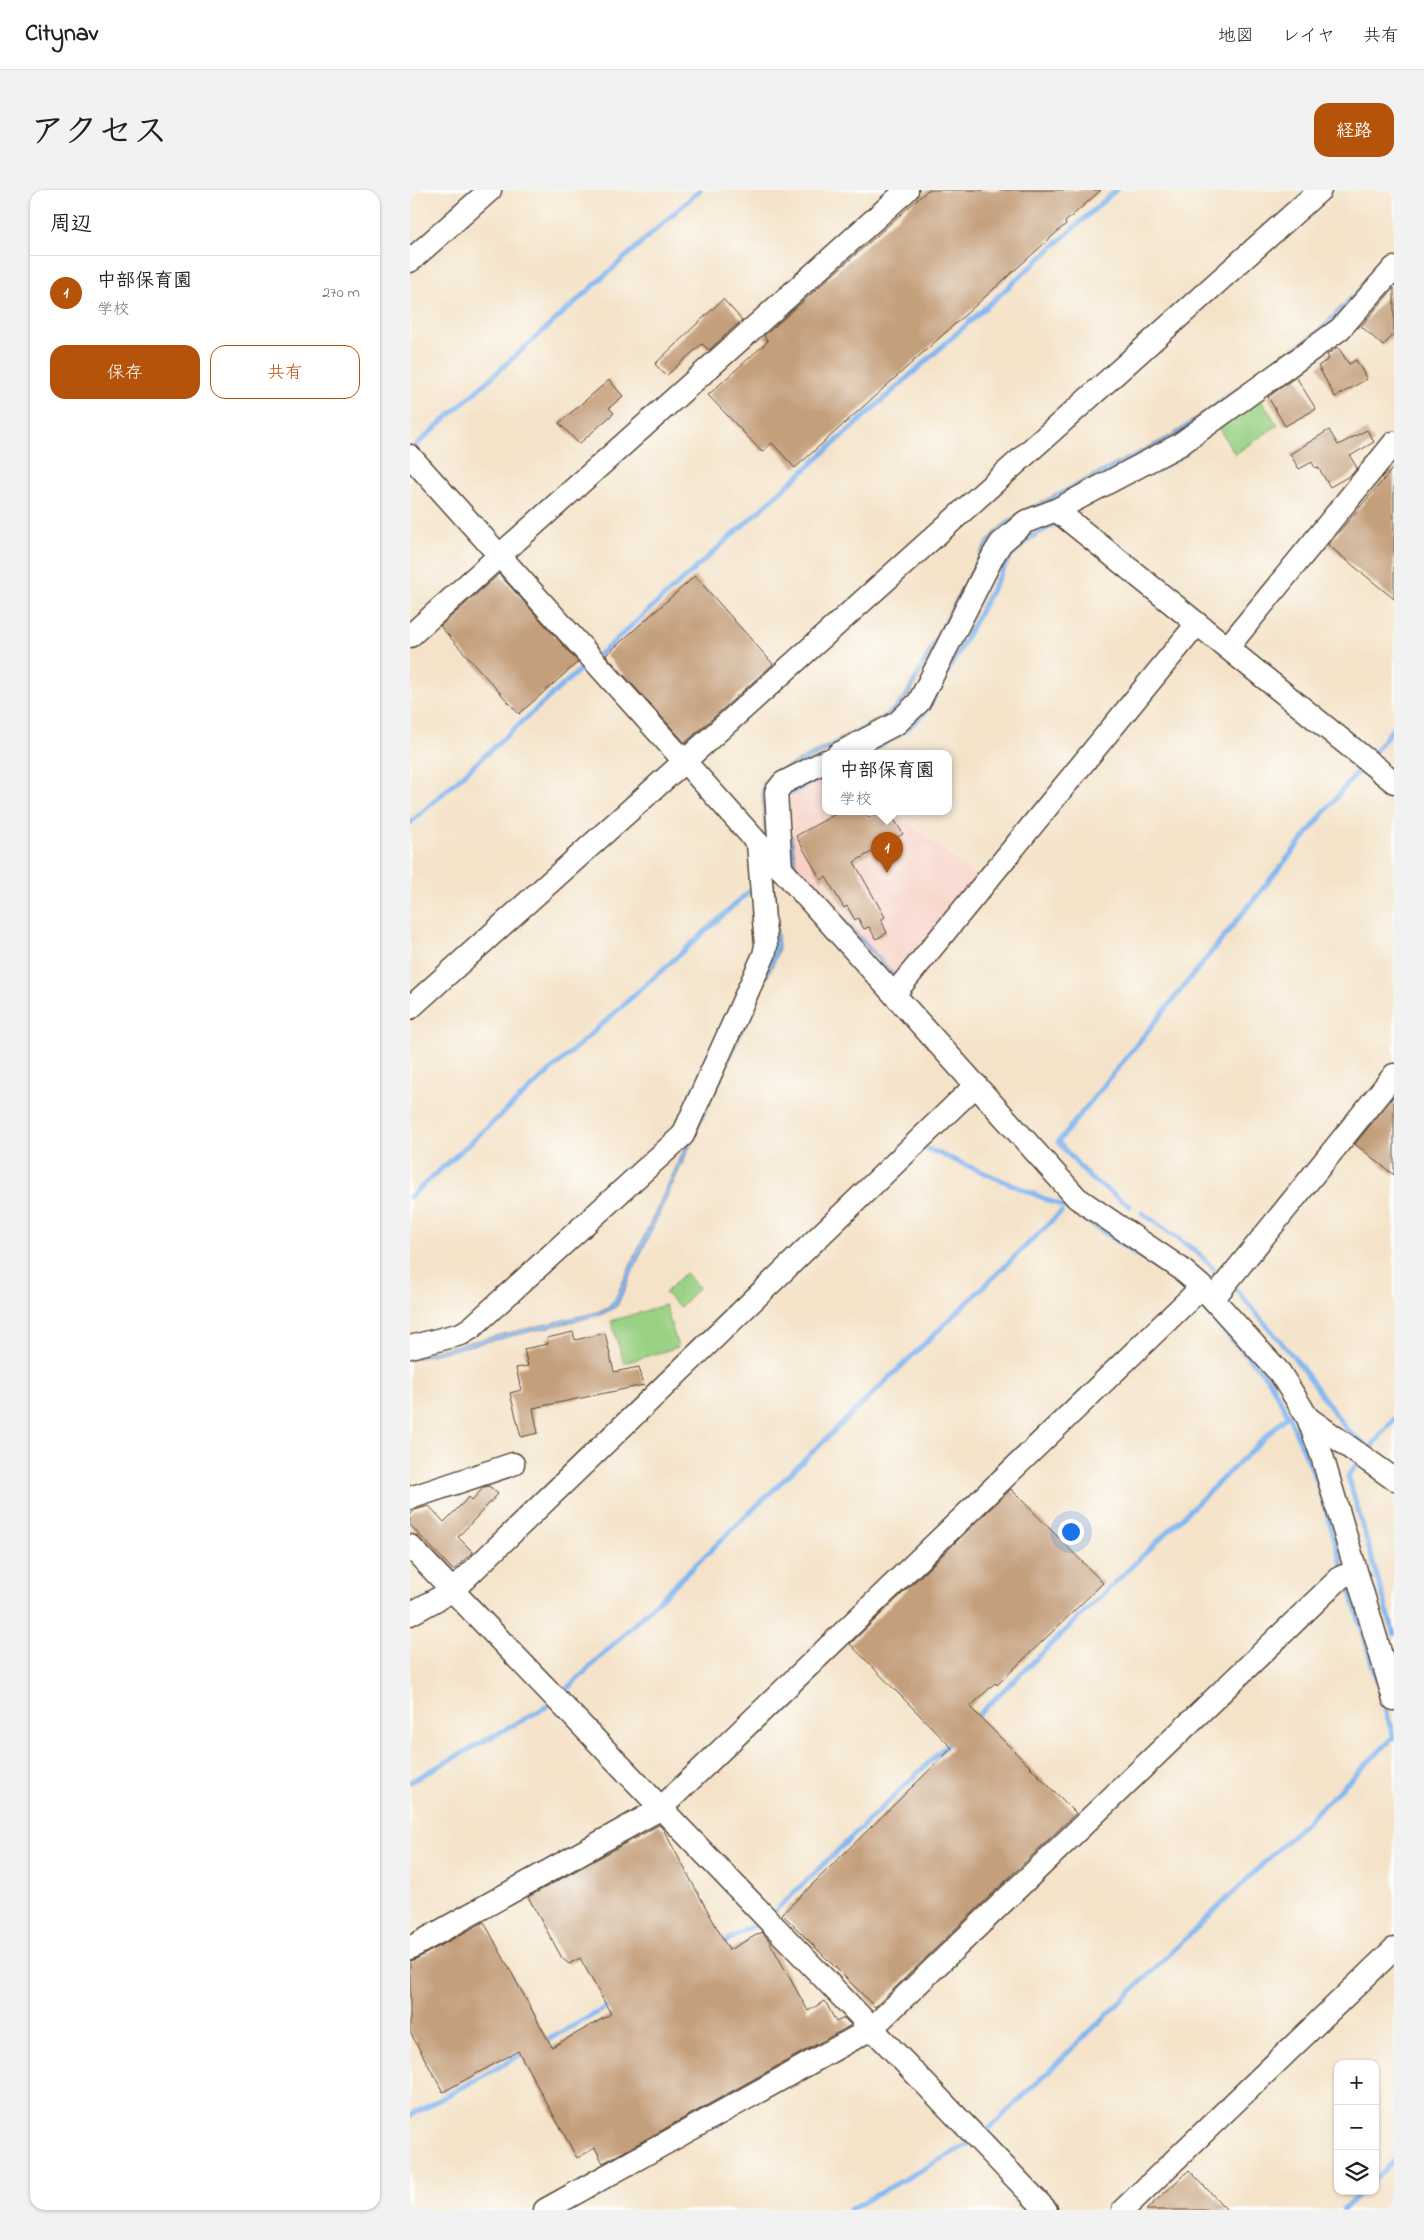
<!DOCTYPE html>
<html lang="ja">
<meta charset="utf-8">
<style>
:root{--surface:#fff;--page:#f2f2f2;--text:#202124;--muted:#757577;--line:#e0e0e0;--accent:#b45309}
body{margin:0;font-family:"Indie Flower","Klee One",sans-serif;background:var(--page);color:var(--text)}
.controls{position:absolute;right:15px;bottom:15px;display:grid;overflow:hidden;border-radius:10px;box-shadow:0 1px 4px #0004}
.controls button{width:45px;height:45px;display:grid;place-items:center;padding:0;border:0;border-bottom:1px solid var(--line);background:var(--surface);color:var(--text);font:25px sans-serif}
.you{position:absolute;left:660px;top:1341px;width:18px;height:18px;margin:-12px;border:4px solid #fff;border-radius:50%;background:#1a73e8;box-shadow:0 0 0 8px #1a73e833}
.badge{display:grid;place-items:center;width:32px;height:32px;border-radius:50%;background:var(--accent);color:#fff;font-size:16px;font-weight:700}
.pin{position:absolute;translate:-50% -41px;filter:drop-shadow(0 1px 2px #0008)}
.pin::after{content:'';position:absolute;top:26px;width:18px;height:15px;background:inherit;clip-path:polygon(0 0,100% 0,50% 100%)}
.popup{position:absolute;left:412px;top:560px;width:130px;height:65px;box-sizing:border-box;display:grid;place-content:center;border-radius:10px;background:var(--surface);filter:drop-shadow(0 1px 4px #0005);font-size:16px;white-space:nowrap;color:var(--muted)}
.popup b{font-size:19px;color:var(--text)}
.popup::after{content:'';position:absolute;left:50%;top:100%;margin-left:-10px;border:10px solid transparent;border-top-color:var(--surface)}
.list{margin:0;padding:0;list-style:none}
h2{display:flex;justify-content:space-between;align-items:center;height:65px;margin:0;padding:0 20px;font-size:21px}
h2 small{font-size:16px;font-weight:400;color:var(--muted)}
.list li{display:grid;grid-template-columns:32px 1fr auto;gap:15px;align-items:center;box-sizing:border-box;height:75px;padding:0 20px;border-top:1px solid var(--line)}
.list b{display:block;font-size:19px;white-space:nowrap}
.list p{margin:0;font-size:16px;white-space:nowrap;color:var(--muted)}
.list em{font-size:16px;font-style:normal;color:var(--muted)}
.actions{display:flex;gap:10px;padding:15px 20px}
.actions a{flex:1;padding:11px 0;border:1px solid var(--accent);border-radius:15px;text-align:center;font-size:18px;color:var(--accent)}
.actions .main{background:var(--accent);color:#fff}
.icon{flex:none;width:28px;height:28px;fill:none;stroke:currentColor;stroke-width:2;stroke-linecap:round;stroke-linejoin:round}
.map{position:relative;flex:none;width:984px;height:2020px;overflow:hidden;border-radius:15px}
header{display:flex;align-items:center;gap:30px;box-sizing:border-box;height:70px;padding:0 25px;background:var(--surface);border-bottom:1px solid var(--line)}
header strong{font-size:24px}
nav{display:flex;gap:28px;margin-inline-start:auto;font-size:18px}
.intro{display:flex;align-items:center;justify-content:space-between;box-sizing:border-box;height:120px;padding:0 30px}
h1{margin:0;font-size:35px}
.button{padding:12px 22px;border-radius:15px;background:var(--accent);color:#fff;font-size:18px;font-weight:700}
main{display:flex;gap:30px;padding:0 30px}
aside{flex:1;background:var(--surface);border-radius:15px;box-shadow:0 1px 4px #0004}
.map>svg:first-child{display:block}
.built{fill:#f7d1c6}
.green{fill:#9ad285;stroke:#6a7e52}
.water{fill:#84b7f1;stroke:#607088}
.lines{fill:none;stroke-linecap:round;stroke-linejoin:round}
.stream{stroke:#84b7f1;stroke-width:5}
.building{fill:#c49f7b}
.minor-casing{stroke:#574638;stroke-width:25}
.minor{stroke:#fff;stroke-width:22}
</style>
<header>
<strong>Citynav</strong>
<nav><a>地図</a><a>レイヤ</a><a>共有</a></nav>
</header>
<div class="intro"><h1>アクセス</h1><a class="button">経路</a></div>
<main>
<aside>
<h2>周辺<small></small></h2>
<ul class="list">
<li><span class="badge">1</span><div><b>中部保育園</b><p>学校</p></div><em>270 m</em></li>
</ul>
<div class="actions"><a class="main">保存</a><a>共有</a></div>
</aside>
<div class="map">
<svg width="984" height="2020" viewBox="0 0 984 2020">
<rect width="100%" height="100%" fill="#fdfcf7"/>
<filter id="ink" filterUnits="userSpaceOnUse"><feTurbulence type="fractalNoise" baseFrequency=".02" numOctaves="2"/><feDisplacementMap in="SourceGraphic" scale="10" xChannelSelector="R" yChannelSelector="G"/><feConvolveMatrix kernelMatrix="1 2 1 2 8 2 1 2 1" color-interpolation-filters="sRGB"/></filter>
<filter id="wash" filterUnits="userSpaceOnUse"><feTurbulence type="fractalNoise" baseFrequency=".0096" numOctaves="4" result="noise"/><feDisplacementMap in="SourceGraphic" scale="20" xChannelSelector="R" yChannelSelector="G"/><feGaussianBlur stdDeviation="1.12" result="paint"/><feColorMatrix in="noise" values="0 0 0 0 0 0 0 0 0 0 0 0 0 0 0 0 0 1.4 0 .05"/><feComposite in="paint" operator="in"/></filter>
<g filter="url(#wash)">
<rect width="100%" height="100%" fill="#f4e3c9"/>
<polygon class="built" points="416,585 416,622 484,622 570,690 490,787 484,784 386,675 380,605"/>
<g class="green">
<polygon points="848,206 868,235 825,264 807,236"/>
<polygon points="275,1083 289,1097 270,1117 255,1103"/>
<polygon points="255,1115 268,1157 214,1173 201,1131"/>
</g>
<g class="water">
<path d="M984 62V68L912 143 764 248 578 359 498 508 481 526 360 591 356 603 369 757 366 768 207 1116 191 1125 0 1170V1166L187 1122 198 1117 205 1109 353 789 355 651 352 599 354 591 363 584 470 528 479 522 494 507 573 358C583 343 594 333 609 323L762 245 908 140Z"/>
<polygon points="382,645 386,675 484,784 482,786 383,677 379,646"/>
</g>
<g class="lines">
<g class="stream">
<polyline points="4,257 290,0"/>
<polyline points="748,279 776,263"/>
<polyline points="189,465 706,0"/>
<path d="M455 564C481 550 502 539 520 515L600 366 620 348 650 331"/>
<polyline points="962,565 984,537"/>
<polyline points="382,603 416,585"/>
<polyline points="0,633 175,475"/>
<polyline points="516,958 659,1019 766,1091 777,1101"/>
<polyline points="0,1007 341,700"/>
<polyline points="720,1016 680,988 648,952 951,577"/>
<polyline points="732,1023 787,1062 811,1086"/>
<polyline points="824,1097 887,1171 937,1240 958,1257"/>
<polyline points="788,1112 859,1190 878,1225 906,1288 934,1380"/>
<polyline points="958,1261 984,1229"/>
<polyline points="948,1273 938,1286 984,1444"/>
<polyline points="938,1392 984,1549"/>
<polyline points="156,1500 651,1022"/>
<polyline points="565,1528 875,1228"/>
<polyline points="0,1592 138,1516"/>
<polyline points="363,1723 542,1550"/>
<polyline points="309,1755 348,1733"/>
<polyline points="132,1853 201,1815"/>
<polyline points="0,1926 116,1862"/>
<polyline points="576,1942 983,1548"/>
<polyline points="965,1989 984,1971"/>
<polyline points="642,2011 651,2020"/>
<polyline points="439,2020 560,1953"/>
<polyline points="933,2020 952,2001"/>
</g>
</g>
<g id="blocks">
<g class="building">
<polygon points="518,0 691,0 655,32 656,34 385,278 362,253 352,262 298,205 358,151 354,146"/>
<polygon points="984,98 984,144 973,156 951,136"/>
<polygon points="313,109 332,130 299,160 292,154 256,186 245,174"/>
<polygon points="928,157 939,174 946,170 957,189 925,207 908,176 919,169 917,165"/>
<polygon points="886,187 906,219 875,236 858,207"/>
<polygon points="199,190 213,206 199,218 204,223 169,254 149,233"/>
<polygon points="919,240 928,255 957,240 964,252 940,266 947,278 941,285 920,297 908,277 905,278 902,272 889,279 880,264"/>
<polygon points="984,277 984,409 918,355"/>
<polygon points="89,384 168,472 109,524 30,436"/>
<polygon points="285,386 363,474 275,553 196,465"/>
<polygon points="429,622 454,622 458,628 473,622 479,632 484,629 493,644 444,672 475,727 471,730 477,743 466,749 459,737 454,739 448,728 445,730 437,716 434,718 416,687 411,690 386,646"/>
<polygon points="984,906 984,985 945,954"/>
<polygon points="163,1142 165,1150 195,1143 204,1182 229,1177 234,1195 123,1218 128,1243 111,1247 100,1203 111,1200 106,1178 118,1176 114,1159 138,1154 137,1148"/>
<polygon points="79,1296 88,1304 48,1347 63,1362 43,1380 0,1335 0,1325 5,1320 19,1316 34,1332 59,1307 62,1310 74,1297"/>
<polygon points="601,1299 693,1393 587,1495 585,1493 560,1517 666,1623 465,1817 372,1724 542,1558 440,1454"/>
<polygon points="249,1635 253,1639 319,1760 352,1742 358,1749 398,1821 415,1811 426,1832 434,1828 441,1835 193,1973 185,1958 167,1968 108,1861 33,1902 0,1842 0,1771 6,1769 74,1732 142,1857 201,1824 170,1768 159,1774 152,1768 118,1707"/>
<polygon points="779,1980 817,2020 736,2020"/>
</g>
</g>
</g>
<g filter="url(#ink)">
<use href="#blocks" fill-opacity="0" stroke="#574638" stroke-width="1"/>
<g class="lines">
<g class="minor-casing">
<g id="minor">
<polyline points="0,71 80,0"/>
<polyline points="0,266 667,1008 770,1078 792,1097 870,1183 898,1228 912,1266 984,1509"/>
<polyline points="646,320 984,592"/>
<polyline points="0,446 497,0"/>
<polyline points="818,457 984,253"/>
<polyline points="428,564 487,533 509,512 584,364 591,353 615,332 646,320 769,255 930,139 984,78"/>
<polyline points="371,679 366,602 373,593 416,571"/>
<polyline points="484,804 787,434"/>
<polyline points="0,818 910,0"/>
<polyline points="803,1109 984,885"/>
<polyline points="0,1157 51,1144 61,1138 273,945 354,765 356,756 348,653"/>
<polyline points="898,1228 984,1289"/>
<polyline points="0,1308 103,1274"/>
<polyline points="0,1356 636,2020"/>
<polyline points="0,1424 42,1401 566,895"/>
<polyline points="0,1758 250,1619 792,1097"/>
<polyline points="135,2020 461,1839 931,1387 945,1382"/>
<polyline points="713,2020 984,1759"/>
</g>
</g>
<use href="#minor" class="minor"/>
</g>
</g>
</svg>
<div class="controls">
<button>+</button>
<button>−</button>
<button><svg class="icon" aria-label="layers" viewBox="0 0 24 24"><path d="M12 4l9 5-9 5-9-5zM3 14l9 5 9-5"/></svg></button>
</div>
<div class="you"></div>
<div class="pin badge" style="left:477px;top:683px">1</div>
<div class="popup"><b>中部保育園</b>学校</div>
</div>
</main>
